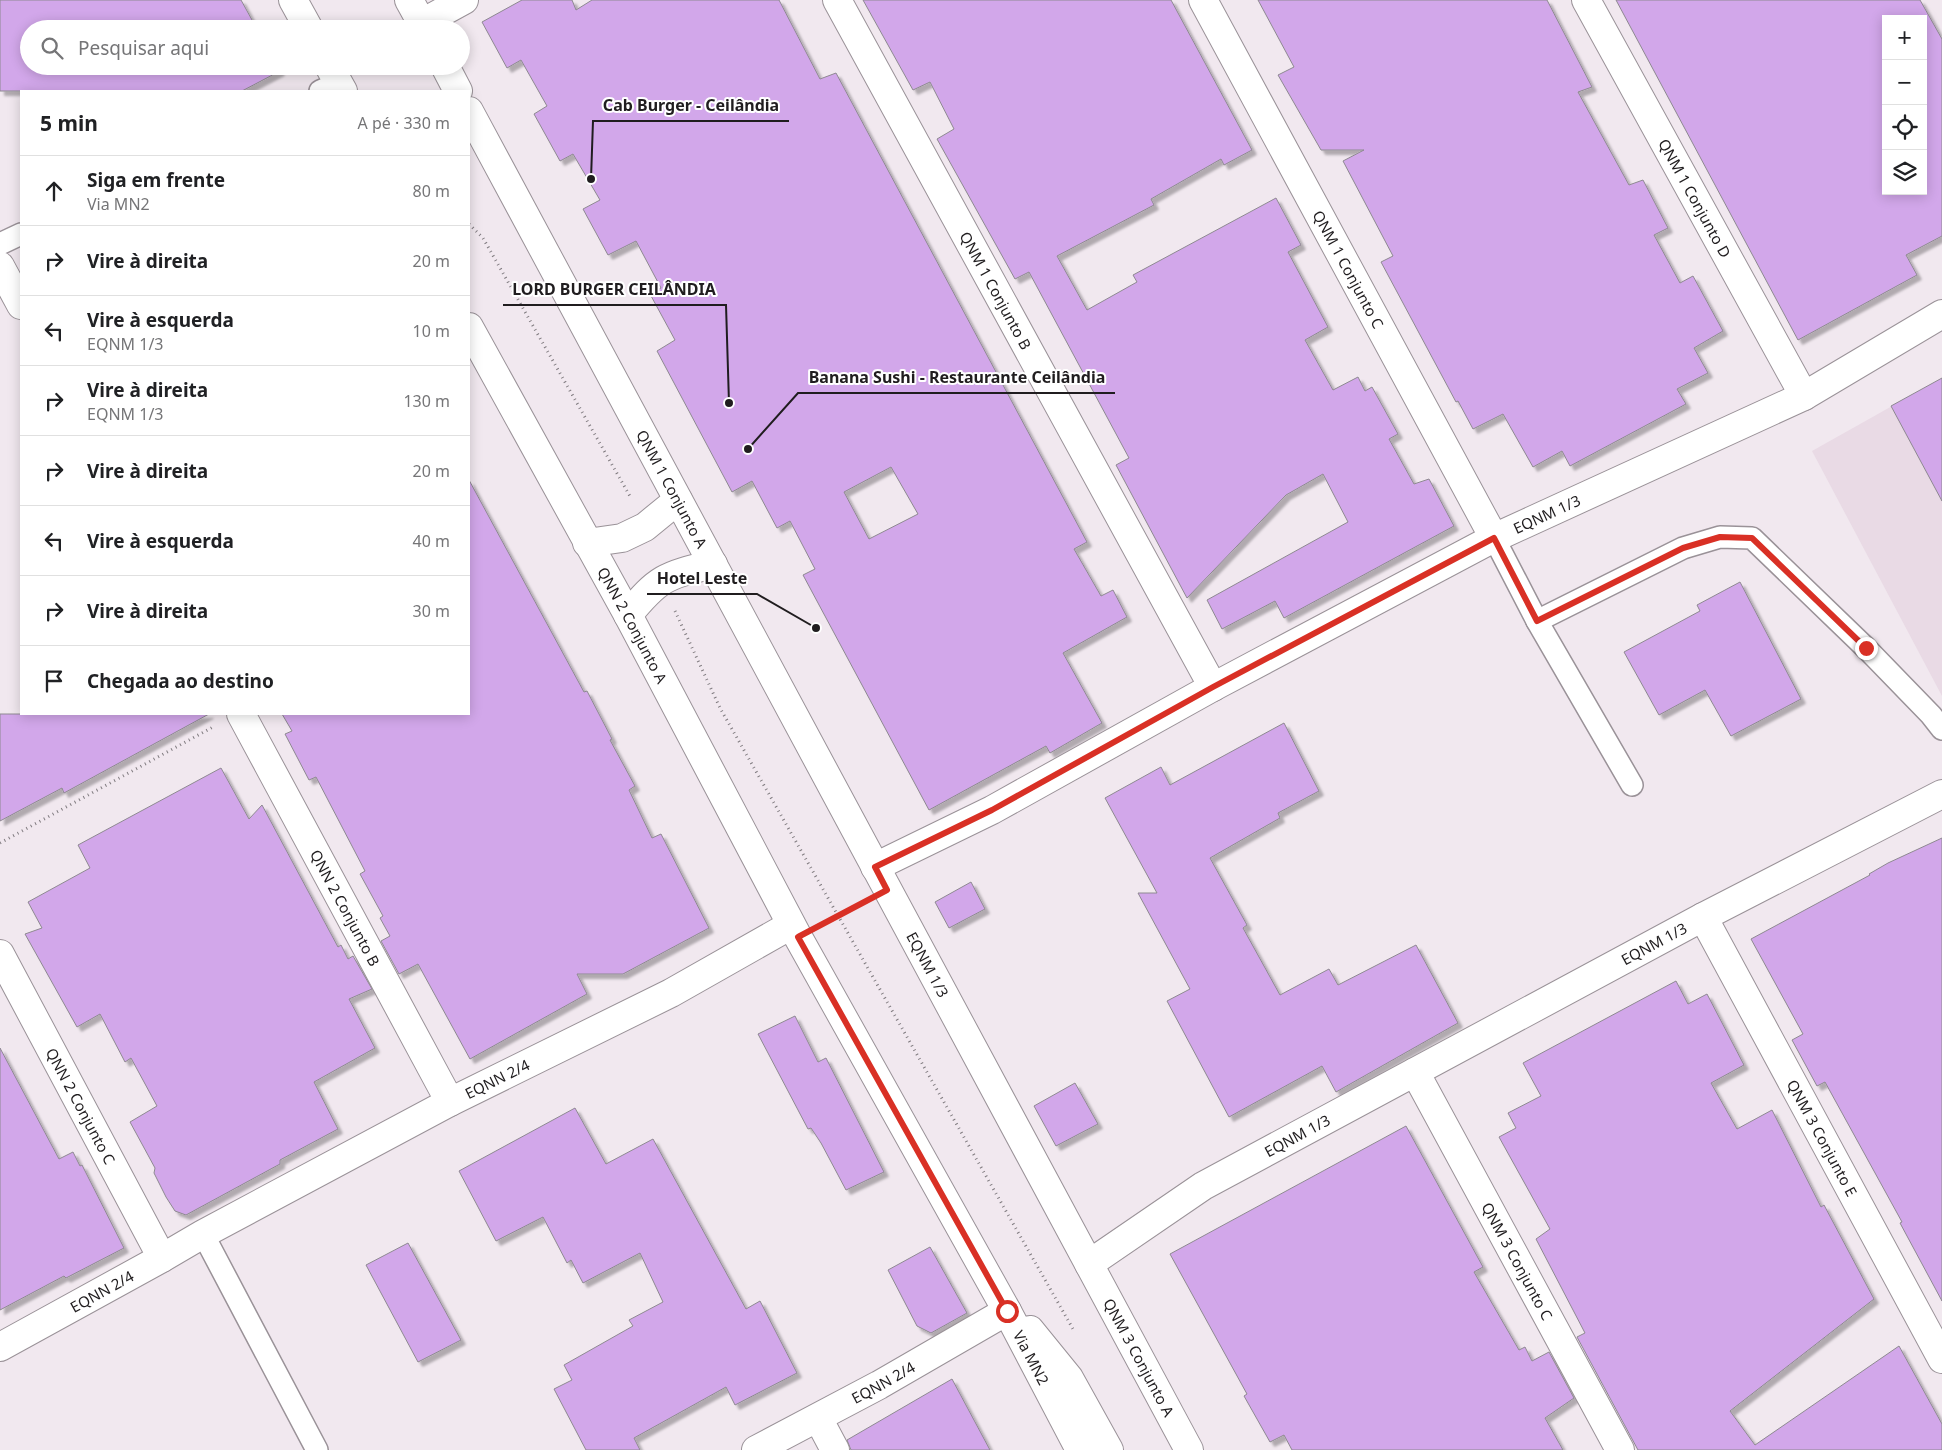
<!DOCTYPE html>
<html lang="pt">
<meta charset="utf-8">
<style>
:root{--surface:#fff;--page:#f6f6f6;--text:#202124;--muted:#757577;--line:#e0e0e0}
body{margin:0;font-family:"Noto Sans",sans-serif;background:var(--page);color:var(--text)}
.controls{position:absolute;right:15px;top:15px;display:grid;overflow:hidden;border-radius:0px;box-shadow:0 2px 12px #0003}
.controls button{width:45px;height:45px;display:grid;place-items:center;padding:0;border:0;border-bottom:1px solid var(--line);background:var(--surface);color:var(--text);font:25px sans-serif}
.stop{position:absolute;width:15px;height:15px;margin:-11px;border:4px solid #d93025;border-radius:50%;background:#fff}
.stop.end{background:#d93025;border-color:#fff;box-shadow:0 1px 5px #0008}
.list{margin:0;padding:0;list-style:none}
h2{display:flex;justify-content:space-between;align-items:center;height:65px;margin:0;padding:0 20px;font-size:21px}
h2 small{font-size:16px;font-weight:400;color:var(--muted)}
.list li{display:grid;grid-template-columns:32px 1fr auto;gap:15px;align-items:center;box-sizing:border-box;height:70px;padding:0 20px;border-top:1px solid var(--line)}
.list b{display:block;font-size:19px;white-space:nowrap}
.list p{margin:0;font-size:16px;white-space:nowrap;color:var(--muted)}
.list em{font-size:16px;font-style:normal;color:var(--muted)}
.icon{flex:none;width:28px;height:28px;fill:none;stroke:currentColor;stroke-width:2;stroke-linecap:round;stroke-linejoin:round}
.map{position:relative;flex:none;width:1942px;height:1450px;overflow:hidden}
.search{position:absolute;background:var(--surface);box-shadow:0 2px 12px #0003;left:20px;top:20px;width:450px;height:55px;display:flex;align-items:center;gap:12px;box-sizing:border-box;padding:0 18px;border-radius:28px;color:var(--muted);font-size:19px}
.panel{position:absolute;background:var(--surface);box-shadow:0 2px 12px #0003;left:20px;top:90px;width:450px;height:625px;border-radius:0px}
.map>svg:first-child{display:block}
.built{fill:#e9dae5}
.building{fill:#d2a7ea;stroke:#8e8991;fill-rule:evenodd;filter:url(#shadow)}
.lines{fill:none;stroke-linecap:round;stroke-linejoin:round}
.lane-casing{stroke:#9a9298;stroke-width:24}
.street-casing{stroke:#9a9298;stroke-width:30}
.secondary-casing{stroke:#9a9298;stroke-width:30}
.path{stroke:#817c80;stroke-width:3;stroke-dasharray:1 4;stroke-linecap:butt}
.lane{stroke:#fff;stroke-width:21}
.street{stroke:#fff;stroke-width:28}
.secondary{stroke:#fff;stroke-width:28}
.route{stroke:#d93025;stroke-width:6}
.labels{text-anchor:middle;dominant-baseline:central;stroke-width:4;stroke-linejoin:round;paint-order:stroke}
.street-label{font-size:15px;fill:#201d1f;stroke:#fff}
.leader{fill:none;stroke:#201d1f;stroke-width:2}
.callout-dot{fill:#201d1f;stroke:#fff;stroke-width:2}
.callout-label{font-size:16px;text-anchor:middle;font-weight:bold;fill:#201d1f;stroke:#fff;stroke-width:4;stroke-linejoin:round;paint-order:stroke}
</style>
<div class="map">
<svg width="1942" height="1450" viewBox="0 0 1942 1450">
<defs>
<filter id="shadow"><feDropShadow dx="4.5" dy="4.5" stdDeviation="1" flood-color="#0004"/></filter>
</defs>
<rect width="100%" height="100%" fill="#f1e8ef"/>
<polygon class="built" points="1942,378 1942,696 1812,451"/>
<g class="building">
<polygon points="0,0 241,0 257,29 29,29 29,66 278,66 280,71 242,91 0,91"/>
<path d="M522 0H572L576 10 592 0H779L820 79 836 73 1087 542 1074 549 1101 596 1113 590 1127 617 1063 653 1102 723 1050 753 1046 746 929 810 803 575 815 569 790 521 777 528 752 481 732 492 657 351 675 340 650 294 661 288 636 241 608 255 583 209 600 200 573 154 560 161 534 114 547 106 521 60 507 68 482 22ZM891 467 918 514 869 539 844 492Z"/>
<polygon points="863,0 1171,0 1252,150 1224,165 1221,159 1151,199 1154,205 1057,256 1087,310 1137,282 1133,275 1276,198 1301,245 1288,252 1328,327 1305,340 1333,390 1358,377 1365,391 1372,387 1398,434 1389,439 1414,484 1429,479 1454,526 1284,618 1275,601 1222,629 1207,600 1348,522 1323,474 1286,495 1187,598 1116,465 1129,458 1029,272 1015,279 937,139 954,129 930,82 913,90"/>
<polygon points="1258,0 1547,0 1592,87 1578,92 1629,185 1643,180 1668,228 1654,235 1680,283 1693,276 1723,331 1694,348 1708,373 1677,389 1686,404 1570,466 1562,451 1533,467 1503,414 1473,429 1458,401 1456,402 1381,262 1393,256 1343,161 1364,150 1321,150 1278,75 1294,67"/>
<path d="M1616 0H1920L1942 39V236L1906 255 1917 275 1798 340ZM1886 19H1923V191H1886Z"/>
<polygon points="1942,378 1942,501 1891,406"/>
<polygon points="469,480 584,692 587,691 612,739 610,740 635,786 629,790 652,838 661,834 709,928 623,974 577,974 587,994 470,1059 418,964 399,974 381,941 390,936 380,918 383,916 360,874 365,871 316,777 309,780 285,734 292,731 282,714 469,714"/>
<polygon points="1740,582 1801,699 1731,736 1705,690 1659,715 1624,652 1700,611 1697,605"/>
<polygon points="0,714 209,714 64,793 62,788 0,821"/>
<polygon points="1284,723 1319,791 1278,813 1280,818 1210,858 1247,925 1243,928 1280,995 1329,969 1338,985 1416,945 1458,1023 1336,1092 1322,1066 1229,1117 1167,1001 1190,989 1138,893 1157,893 1105,798 1161,767 1170,785"/>
<polygon points="221,768 249,819 262,805 338,947 341,945 348,959 353,956 372,989 349,999 375,1048 314,1082 338,1129 280,1160 280,1164 186,1215 175,1211 166,1197 154,1173 155,1168 130,1122 157,1106 131,1058 125,1062 100,1014 77,1027 25,934 42,928 28,902 90,868 78,845"/>
<polygon points="1942,838 1942,1301 1900,1223 1902,1222 1825,1082 1817,1086 1792,1040 1803,1034 1751,939 1870,875 1869,874 1888,863"/>
<polygon points="971,882 985,909 949,928 935,902"/>
<polygon points="1676,981 1688,1004 1707,994 1744,1065 1711,1083 1737,1129 1772,1110 1821,1207 1824,1205 1874,1299 1730,1411 1755,1445 1899,1346 1942,1424 1942,1450 1638,1450 1577,1337 1585,1333 1536,1239 1550,1229 1499,1137 1516,1128 1508,1113 1541,1096 1523,1063"/>
<polygon points="795,1016 818,1062 826,1058 884,1172 846,1190 821,1143 811,1128 808,1129 758,1034"/>
<polygon points="0,1048 59,1159 73,1152 80,1166 82,1165 124,1248 66,1278 64,1276 0,1310"/>
<polygon points="1075,1083 1098,1124 1056,1146 1034,1106"/>
<polygon points="575,1108 606,1164 653,1139 746,1309 760,1301 797,1373 735,1405 726,1387 634,1438 640,1450 586,1450 554,1389 572,1380 564,1365 633,1326 629,1320 663,1302 640,1253 583,1283 571,1260 567,1263 543,1217 496,1241 459,1171"/>
<polygon points="1406,1126 1483,1267 1474,1272 1519,1350 1525,1347 1532,1361 1549,1352 1574,1398 1545,1418 1563,1450 1292,1450 1284,1435 1270,1442 1244,1396 1247,1394 1170,1254"/>
<polygon points="408,1243 461,1340 418,1362 366,1265"/>
<polygon points="930,1247 967,1313 931,1333 917,1326 888,1270"/>
<polygon points="952,1379 990,1450 851,1450 847,1440"/>
</g>
<g class="lines">
<g class="lane-casing">
<g id="lane">
<polyline points="320,91 338,83"/>
<polyline points="0,244 21,234"/>
<polyline points="1494,538 1537,621 1683,548 1720,537 1752,538 1866,648 1931,715 1942,729"/>
<polyline points="1537,621 1632,785"/>
<polyline points="203,1234 317,1450"/>
</g>
</g>
<g class="street-casing">
<g id="street">
<path id="s1" d="M837 0 1213 687"/>
<path id="s2" d="M1203 0 1494 538"/>
<path id="s3" d="M1586 0 1804 396"/>
<polyline points="422,23 464,0"/>
<polyline points="0,266 21,305"/>
<path id="s4" d="M241 714 450 1102"/>
<path id="s5" d="M875 867 992 810 1213 687 1494 538 1804 396 1942 314"/>
<path id="s6" d="M1703 917 1942 1359"/>
<path id="s7" d="M0 954 162 1258"/>
<path id="s8" d="M1415 1072 1620 1450"/>
<path id="s9" d="M1089 1264 1203 1186 1703 917 1942 794"/>
<path id="s10" d="M0 1347 162 1258 203 1234 450 1102 671 993 791 925"/>
<polyline points="818,1418 835,1450"/>
<path id="s11" d="M756 1450 879 1385 1007 1311"/>
</g>
</g>
<g class="secondary-casing">
<g id="secondary">
<polyline points="293,0 309,29"/>
<polyline points="409,0 425,29"/>
<polyline points="329,66 343,91"/>
<polyline points="445,66 458,91"/>
<path id="s12" d="M469 111 1189 1450"/>
<path id="s13" d="M469 327 628 615 798 937 1007 1311 1080 1450"/>
<polyline points="587,543 622,538 645,527 678,500"/>
<path d="M628 615C659 577 665 576 713 564"/>
<polyline points="1030,1330 1069,1378 1109,1450"/>
</g>
</g>
<g class="path">
<polyline points="469,224 483,238 631,498"/>
<polyline points="675,611 720,708 1073,1329"/>
<polyline points="0,843 213,727"/>
<polyline points="826,923 860,904"/>
</g>
<use href="#lane" class="lane"/>
<use href="#street" class="street"/>
<use href="#secondary" class="secondary"/>
</g>
<g class="lines">
<polyline class="route" points="1007,1311 798,937 887,890 875,867 992,810 1213,687 1494,538 1537,621 1683,548 1720,537 1752,538 1866,648"/>
</g>
<g class="labels">
<g class="street-label">
<text stroke="none"><textPath href="#s3" startOffset="226">QNM 1 Conjunto D</textPath></text>
<text stroke="none"><textPath href="#s2" startOffset="306">QNM 1 Conjunto C</textPath></text>
<text stroke="none"><textPath href="#s1" startOffset="331">QNM 1 Conjunto B</textPath></text>
<text stroke="none"><textPath href="#s12" startOffset="429">QNM 1 Conjunto A</textPath></text>
<text stroke="none"><textPath href="#s5" startOffset="759">EQNM 1/3</textPath></text>
<text stroke="none"><textPath href="#s13" startOffset="340">QNN 2 Conjunto A</textPath></text>
<text stroke="none"><textPath href="#s4" startOffset="220">QNN 2 Conjunto B</textPath></text>
<text stroke="none"><textPath href="#s9" startOffset="650">EQNM 1/3</textPath></text>
<text stroke="none"><textPath href="#s12" startOffset="969">EQNM 1/3</textPath></text>
<text stroke="none"><textPath href="#s10" startOffset="565">EQNN 2/4</textPath></text>
<text stroke="none"><textPath href="#s7" startOffset="172">QNN 2 Conjunto C</textPath></text>
<text stroke="none"><textPath href="#s9" startOffset="245">EQNM 1/3</textPath></text>
<text stroke="none"><textPath href="#s6" startOffset="251">QNM 3 Conjunto E</textPath></text>
<text stroke="none"><textPath href="#s8" startOffset="215">QNM 3 Conjunto C</textPath></text>
<text stroke="none"><textPath href="#s10" startOffset="116">EQNN 2/4</textPath></text>
<text stroke="none"><textPath href="#s12" startOffset="1415">QNM 3 Conjunto A</textPath></text>
<text stroke="none"><textPath href="#s13" startOffset="1174">Via MN2</textPath></text>
<text stroke="none"><textPath href="#s11" startOffset="144">EQNN 2/4</textPath></text>
</g>
</g>
<path class="leader" d="M591 179L593 121H789M729 403L726 305H503M748 449L798 393H1115M816 628L757 594H647"/>
<g class="callout-dot">
<circle cx="591" cy="179" r="5"/>
<circle cx="729" cy="403" r="5"/>
<circle cx="748" cy="449" r="5"/>
<circle cx="816" cy="628" r="5"/>
</g>
<g class="callout-label">
<text x="691" y="111">Cab Burger - Ceilândia</text>
<text x="614" y="295">LORD BURGER CEILÂNDIA</text>
<text x="957" y="383">Banana Sushi - Restaurante Ceilândia</text>
<text x="702" y="584">Hotel Leste</text>
</g>
</svg>
<div class="controls">
<button>+</button>
<button>−</button>
<button><svg class="icon" aria-label="locate" viewBox="0 0 24 24"><circle cx="12" cy="12" r="6"/><path d="M12 2v4M12 18v4M2 12h4M18 12h4"/></svg></button>
<button><svg class="icon" aria-label="layers" viewBox="0 0 24 24"><path d="M12 4l9 5-9 5-9-5zM3 14l9 5 9-5"/></svg></button>
</div>
<div class="stop" style="left:1007px;top:1311px"></div>
<div class="stop end" style="left:1866px;top:648px"></div>
<div class="search"><svg class="icon" aria-label="search" viewBox="0 0 24 24"><circle cx="10" cy="10" r="6"/><path d="M15 15l6 6"/></svg>Pesquisar aqui</div>
<section class="panel">
<h2>5 min<small>A pé · 330 m</small></h2>
<ul class="list">
<li><svg class="icon" aria-label="ahead" viewBox="0 0 24 24"><path d="M12 20V5M6 11l6-6 6 6"/></svg><div><b>Siga em frente</b><p>Via MN2</p></div><em>80 m</em></li>
<li><svg class="icon" aria-label="right" viewBox="0 0 24 24"><path d="M7 20v-9h11M14 6l5 5-5 5"/></svg><div><b>Vire à direita</b></div><em>20 m</em></li>
<li><svg class="icon" aria-label="left" viewBox="0 0 24 24"><path d="M17 20v-9H6M10 6l-5 5 5 5"/></svg><div><b>Vire à esquerda</b><p>EQNM 1/3</p></div><em>10 m</em></li>
<li><svg class="icon" aria-label="right" viewBox="0 0 24 24"><path d="M7 20v-9h11M14 6l5 5-5 5"/></svg><div><b>Vire à direita</b><p>EQNM 1/3</p></div><em>130 m</em></li>
<li><svg class="icon" aria-label="right" viewBox="0 0 24 24"><path d="M7 20v-9h11M14 6l5 5-5 5"/></svg><div><b>Vire à direita</b></div><em>20 m</em></li>
<li><svg class="icon" aria-label="left" viewBox="0 0 24 24"><path d="M17 20v-9H6M10 6l-5 5 5 5"/></svg><div><b>Vire à esquerda</b></div><em>40 m</em></li>
<li><svg class="icon" aria-label="right" viewBox="0 0 24 24"><path d="M7 20v-9h11M14 6l5 5-5 5"/></svg><div><b>Vire à direita</b></div><em>30 m</em></li>
<li><svg class="icon" aria-label="arrive" viewBox="0 0 24 24"><path d="M6 21V4h12l-3 4 3 4H6"/></svg><div><b>Chegada ao destino</b></div></li>
</ul>
</section>
</div>
